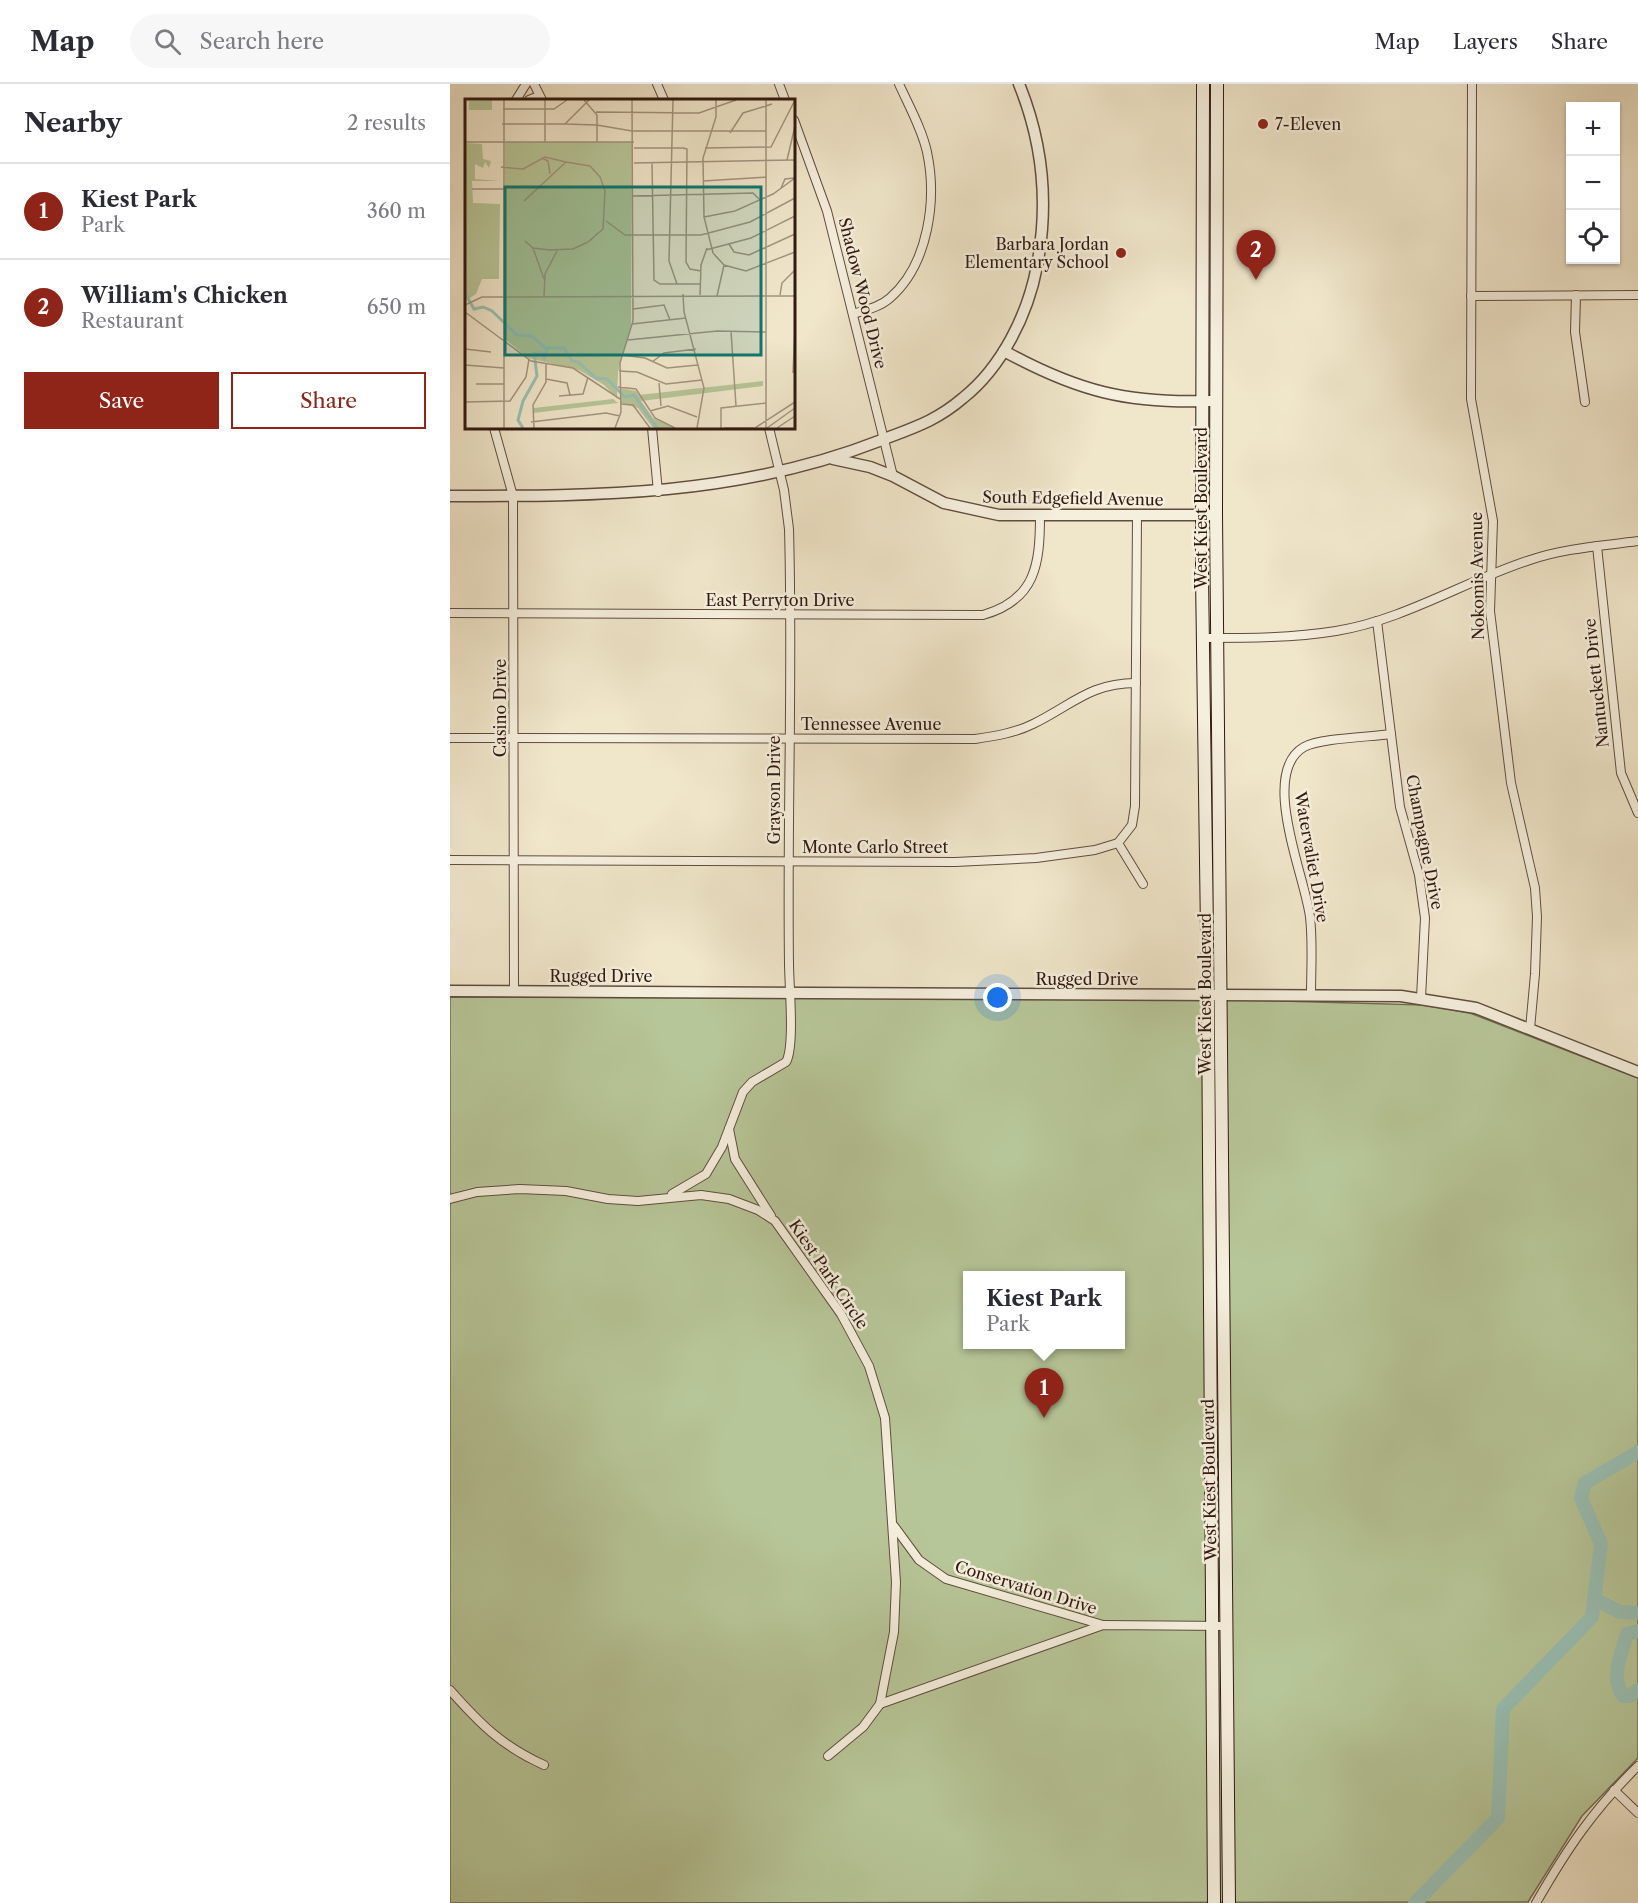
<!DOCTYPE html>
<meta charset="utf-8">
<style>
:root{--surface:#fff;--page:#f7f7f7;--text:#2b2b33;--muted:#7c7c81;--line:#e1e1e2;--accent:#8f2418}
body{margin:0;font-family:"Libre Caslon Text",serif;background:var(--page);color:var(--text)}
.controls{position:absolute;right:18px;top:18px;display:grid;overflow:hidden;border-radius:0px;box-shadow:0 2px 4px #0004}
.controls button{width:54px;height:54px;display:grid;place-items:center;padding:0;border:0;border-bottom:2px solid var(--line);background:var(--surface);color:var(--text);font:30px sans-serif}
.you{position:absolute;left:548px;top:914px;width:21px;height:21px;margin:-15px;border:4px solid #fff;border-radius:50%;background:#1a73e8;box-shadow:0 0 0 9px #1a73e833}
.badge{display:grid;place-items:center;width:39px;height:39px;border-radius:50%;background:var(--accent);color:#fff;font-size:20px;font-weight:700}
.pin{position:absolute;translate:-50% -50px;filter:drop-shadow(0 2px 3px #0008)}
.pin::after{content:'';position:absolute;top:32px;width:21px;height:18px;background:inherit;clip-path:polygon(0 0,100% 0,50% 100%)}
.popup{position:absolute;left:513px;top:1187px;width:162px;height:78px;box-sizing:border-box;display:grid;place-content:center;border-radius:0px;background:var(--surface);filter:drop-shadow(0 2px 4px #0005);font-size:20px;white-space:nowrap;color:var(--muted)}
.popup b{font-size:22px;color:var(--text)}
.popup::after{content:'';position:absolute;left:50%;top:100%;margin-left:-12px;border:12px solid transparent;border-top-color:var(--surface)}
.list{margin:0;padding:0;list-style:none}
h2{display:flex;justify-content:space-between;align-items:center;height:78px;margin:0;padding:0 24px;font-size:26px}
h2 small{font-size:20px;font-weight:400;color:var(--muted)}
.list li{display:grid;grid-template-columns:39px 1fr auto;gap:18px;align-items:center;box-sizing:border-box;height:96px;padding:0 24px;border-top:2px solid var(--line)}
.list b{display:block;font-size:22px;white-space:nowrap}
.list p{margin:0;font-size:20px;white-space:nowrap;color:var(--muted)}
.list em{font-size:20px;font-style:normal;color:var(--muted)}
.actions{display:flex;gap:12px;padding:18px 24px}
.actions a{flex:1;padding:14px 0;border:2px solid var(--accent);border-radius:0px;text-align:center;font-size:21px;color:var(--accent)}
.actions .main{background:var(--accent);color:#fff}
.icon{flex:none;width:33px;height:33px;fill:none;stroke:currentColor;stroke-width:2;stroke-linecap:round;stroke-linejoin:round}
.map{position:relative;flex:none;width:1188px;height:1819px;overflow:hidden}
header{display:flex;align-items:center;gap:36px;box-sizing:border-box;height:84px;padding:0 30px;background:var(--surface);border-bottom:2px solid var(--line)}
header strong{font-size:28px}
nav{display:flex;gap:33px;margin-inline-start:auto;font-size:21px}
.search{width:420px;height:54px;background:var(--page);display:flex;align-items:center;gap:15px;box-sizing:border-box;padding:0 21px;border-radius:33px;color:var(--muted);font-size:22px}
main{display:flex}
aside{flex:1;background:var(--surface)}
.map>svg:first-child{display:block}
.green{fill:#b7c698;stroke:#747054;stroke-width:1.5;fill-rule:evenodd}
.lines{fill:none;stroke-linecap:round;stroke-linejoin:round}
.river{stroke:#9ac0b4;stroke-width:14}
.minor-casing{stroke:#614c3f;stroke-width:10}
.tertiary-casing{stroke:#614c3f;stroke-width:13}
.secondary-casing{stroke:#311911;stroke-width:14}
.minor{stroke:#f5efdd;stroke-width:8}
.tertiary{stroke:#f5efdd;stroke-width:10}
.secondary{stroke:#f5efdd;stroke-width:12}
.poi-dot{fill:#8f2418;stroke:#f5efdd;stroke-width:2}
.labels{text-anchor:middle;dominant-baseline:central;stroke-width:5;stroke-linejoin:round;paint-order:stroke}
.poi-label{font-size:16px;fill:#311911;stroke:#f5efdd;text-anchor:start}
.street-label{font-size:16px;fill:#311911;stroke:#f5efdd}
.inset-river{fill:none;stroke:#9ac0b4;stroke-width:3}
.inset-road{fill:none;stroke:#a49480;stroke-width:1.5}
.view{fill:#0f766e;fill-opacity:0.15;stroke:#0f766e;stroke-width:3}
.inset-edge{fill:none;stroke:#311911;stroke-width:3}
</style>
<header>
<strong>Map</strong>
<div class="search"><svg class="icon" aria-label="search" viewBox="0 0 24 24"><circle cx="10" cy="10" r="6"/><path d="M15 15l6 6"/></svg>Search here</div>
<nav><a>Map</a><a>Layers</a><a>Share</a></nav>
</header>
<main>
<aside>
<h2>Nearby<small>2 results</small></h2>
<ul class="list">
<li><span class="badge">1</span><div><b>Kiest Park</b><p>Park</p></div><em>360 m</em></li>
<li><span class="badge">2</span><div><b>William's Chicken</b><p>Restaurant</p></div><em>650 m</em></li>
</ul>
<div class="actions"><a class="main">Save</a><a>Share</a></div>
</aside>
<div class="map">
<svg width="1188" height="1819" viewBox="0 0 1188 1819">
<rect width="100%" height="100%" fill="#f0e6ca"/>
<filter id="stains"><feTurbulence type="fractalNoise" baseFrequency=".00333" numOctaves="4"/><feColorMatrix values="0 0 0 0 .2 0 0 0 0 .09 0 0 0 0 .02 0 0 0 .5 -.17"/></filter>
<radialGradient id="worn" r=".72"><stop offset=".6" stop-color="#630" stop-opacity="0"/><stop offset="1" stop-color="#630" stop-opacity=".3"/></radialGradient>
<path class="green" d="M0 913 754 915 974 921 1020 929 1188 994V1674L1132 1732 1078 1818 0 1819ZM518 1192H670V1260H518Z"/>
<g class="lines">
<g class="river">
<polyline points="1144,1515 1170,1528 1188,1529"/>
<path d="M1188 1547 1177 1550C1171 1571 1160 1593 1173 1612H1180L1188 1606"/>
<polyline points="965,1819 1048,1734 1053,1625 1142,1533 1151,1460 1131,1414 1135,1399 1188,1368"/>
</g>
<g class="minor-casing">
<g id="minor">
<polyline points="84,0 92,16"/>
<polyline points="207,0 214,16"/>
<polyline points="329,0 335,16"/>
<polyline points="1022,0 1021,315 1043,437 1040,527 1061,699 1085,804 1087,833 1085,890 1080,945"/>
<polyline points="66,16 76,0"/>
<polyline points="79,16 89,12"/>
<polyline points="344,36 377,127 443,392"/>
<polyline points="1126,211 1125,248 1135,318"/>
<polyline points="1021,212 1188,211"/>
<path d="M403 230C416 226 430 223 440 214 479 180 487 115 477 68 472 45 459 22 449 0"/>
<polyline points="44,344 63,412 64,907"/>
<polyline points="202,344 208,408"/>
<polyline points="1147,462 1171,689 1188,729"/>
<path d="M0 529 533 531C586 516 590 480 590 431"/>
<polyline points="927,537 950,723 969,791 975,834 971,914"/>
<path d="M754 554C798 554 843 554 886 547 954 536 1015 497 1080 476 1115 464 1152 462 1188 457"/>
<path d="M0 654 525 655C545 652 565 649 583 640 622 621 640 599 686 599"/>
<polyline points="668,759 693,800"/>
<polyline points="0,776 505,778 586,774 645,766 668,759 682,741 685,722 687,431"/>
<path d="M861 911C861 886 863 859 860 833 855 792 809 689 854 663 870 654 921 653 941 650"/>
<polyline points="279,1045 285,1075 321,1132"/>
<path d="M222 1110 256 1090 272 1063 293 1008 302 998 336 978C345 963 339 900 339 879 337 734 343 589 339 445L334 406 319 344"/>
<polyline points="0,1115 27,1108 70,1105 116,1107 158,1115 188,1117 251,1111 279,1115 308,1126 325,1137 391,1230 419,1282 435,1334 446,1498 444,1548 430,1620 413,1643 378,1672"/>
<polyline points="444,1442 469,1476 496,1495 653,1541"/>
<path d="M0 1606C30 1640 52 1662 94 1681"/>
<polyline points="430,1620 653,1541 777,1542"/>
<polyline points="1164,1706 1188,1729"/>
<path d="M1086 1819C1117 1765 1143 1726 1188 1682"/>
</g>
</g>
<g class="tertiary-casing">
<g id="tertiary">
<path d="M554 267C627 307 677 320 761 317"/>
<polyline points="383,375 420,383 443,392 494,419 549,431 766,431"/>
<path d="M0 412C149 412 288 412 429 357 462 344 485 338 513 314 552 283 578 230 587 182 599 119 593 59 569 0"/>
<polyline points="0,907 951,912 1026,924 1188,988"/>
</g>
</g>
<g class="secondary-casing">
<g id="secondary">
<polyline points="753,0 752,492 758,919 764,1819"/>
<polyline points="767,0 766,431 779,1819"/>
</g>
</g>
<use href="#minor" class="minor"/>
<use href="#tertiary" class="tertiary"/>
<use href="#secondary" class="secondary"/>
</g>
<g class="poi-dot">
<circle cx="813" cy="40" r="6"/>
<circle cx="671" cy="169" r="6"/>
</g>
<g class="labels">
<g class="poi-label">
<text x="825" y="40">7-Eleven</text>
<text x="659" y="160" text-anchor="end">Barbara Jordan<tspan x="659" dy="18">Elementary School</tspan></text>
</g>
<g class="street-label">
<text transform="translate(413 209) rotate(76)">Shadow Wood Drive</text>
<text transform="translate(623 414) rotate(1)">South Edgefield Avenue</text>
<text transform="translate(751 424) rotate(-90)">West Kiest Boulevard</text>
<text transform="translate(1027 492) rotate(-91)">Nokomis Avenue</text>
<text x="330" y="516">East Perryton Drive</text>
<text transform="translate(1146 599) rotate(-96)">Nantuckett Drive</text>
<text transform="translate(50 624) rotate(-90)">Casino Drive</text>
<text x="421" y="640">Tennessee Avenue</text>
<text transform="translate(324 706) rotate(-90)">Grayson Drive</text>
<text transform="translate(975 758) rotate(79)">Champagne Drive</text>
<text x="425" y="763">Monte Carlo Street</text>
<text transform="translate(862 773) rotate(80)">Watervaliet Drive</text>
<text x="151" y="892">Rugged Drive</text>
<text x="637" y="895">Rugged Drive</text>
<text transform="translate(755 910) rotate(-90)">West Kiest Boulevard</text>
<text transform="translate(379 1190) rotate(56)">Kiest Park Circle</text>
<text transform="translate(759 1396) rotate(-91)">West Kiest Boulevard</text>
<text transform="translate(576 1503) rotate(17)">Conservation Drive</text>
</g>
</g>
<g transform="translate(15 15)">
<rect width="330" height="330" fill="#f0e6ca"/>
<path d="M27 1V11H4V2ZM40 43H167L166 226 153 273 152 299 139 286 114 271 63 259 40 240ZM0 44 17 45 18 60 26 62 24 69 20 63 18 69 10 65V80L35 82H7L8 104 35 105 34 180H17L11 195 0 202ZM298 282V287L176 302 188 319 209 329H188L173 309 156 304 155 289 171 292 174 296ZM148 300 153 304 68 314 69 309Z" fill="#b7c698"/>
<path class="inset-river" d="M0 194 9 210 18 208 27 212 52 236 67 237 80 249H99L107 262 113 263 131 279 142 280 160 298 169 296 192 329M58 329 53 321 58 302 72 277 69 254H78L79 261 82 250"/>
<path class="inset-road" d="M39 1V329M80 1V43M119 1 132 16V43M208 1 204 162 212 185M251 1V18L238 59 239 118 248 154 259 166 281 172 330 153M38 10H89L102 1M131 13 234 14 271 1M37 25H100L124 1M100 25 132 26 167 32H301M265 34 278 14 307 5M0 43H169M169 49H219M218 49 222 50 221 163 225 170 236 172M240 49 306 48 330 1M77 59 83 62 85 75M322 61 330 27M169 64 330 61M187 64 189 181 195 185H236M36 68 58 70 80 58 101 63M238 82 301 78M316 89 320 80 329 79M7 90H39M168 97 288 94 295 101M59 102 101 63 125 67 135 78 140 92 138 130 123 143 108 150 85 151 68 149 60 142M239 118 270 112 308 95 330 79M141 122 160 136H236L285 123 330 99M264 145 269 153 284 156 330 135M68 149 79 180M241 151 286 139 330 117M218 195 219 213 239 289 232 329M235 196 236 166 242 149M315 196 317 184 330 171M252 197 259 166M79 198 80 175 92 152M0 206 17 198 330 197M168 210 199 206 205 221M0 213 66 262 108 269 155 300M167 225 221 219M266 232 271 307M163 241 252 232 301 233M0 250 26 253M157 256 180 259 202 269 233 266M187 263 199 254 231 250M0 266 39 269M154 272 172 273 201 285 237 281M328 274 330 230M81 280 102 284 105 296M194 284 196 307M11 285H39M153 288 171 290 190 319 210 329M94 297 118 295 123 278M0 303 45 302 61 278 64 260M155 305 168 306 185 329M185 312 203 307 232 318M66 323 141 314 155 317M69 329 68 306 81 283V264M150 329 156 313 155 264 168 222 167 1M256 329V309L301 304M259 329H289M290 329 330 303M301 329V1M302 329 330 309M312 329 330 317"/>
<path class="view" d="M40 88H296V256H40Z"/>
<rect width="330" height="330" class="inset-edge"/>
</g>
<rect width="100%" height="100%" filter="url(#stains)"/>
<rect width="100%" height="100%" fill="url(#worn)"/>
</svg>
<div class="controls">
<button>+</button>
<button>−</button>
<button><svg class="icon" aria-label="locate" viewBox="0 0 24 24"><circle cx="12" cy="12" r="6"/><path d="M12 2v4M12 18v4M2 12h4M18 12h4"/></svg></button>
</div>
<div class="you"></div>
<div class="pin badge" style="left:594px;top:1334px">1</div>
<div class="popup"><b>Kiest Park</b>Park</div>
<div class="pin badge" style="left:806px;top:196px">2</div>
</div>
</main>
